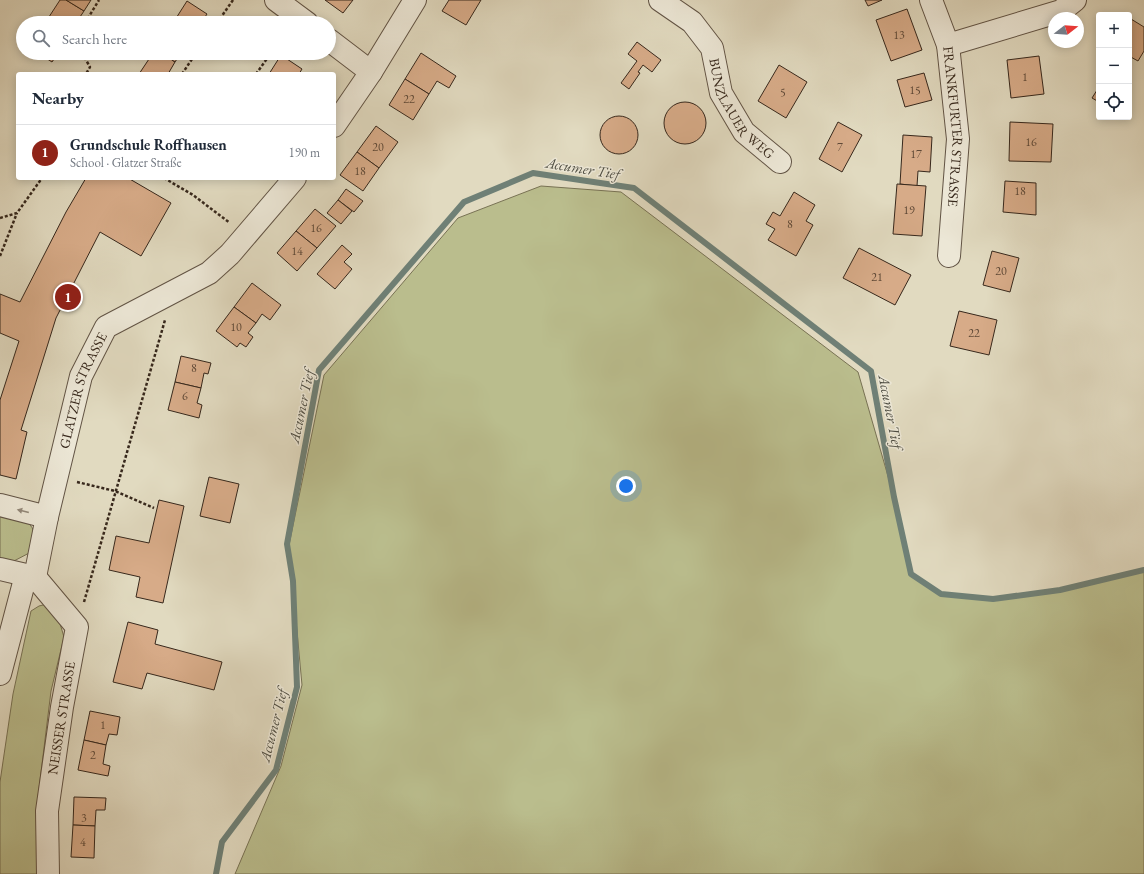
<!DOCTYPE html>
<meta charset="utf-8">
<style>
:root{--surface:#fff;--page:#f6f6f7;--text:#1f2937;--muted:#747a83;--line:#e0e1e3;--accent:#8f2418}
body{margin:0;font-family:"EB Garamond",serif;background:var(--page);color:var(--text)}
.controls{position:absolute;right:12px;top:12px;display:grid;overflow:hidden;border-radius:4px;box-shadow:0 2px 10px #0003}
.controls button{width:36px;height:36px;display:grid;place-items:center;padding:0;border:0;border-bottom:1px solid var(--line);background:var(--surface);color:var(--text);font:20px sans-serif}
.compass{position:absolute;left:1048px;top:12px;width:36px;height:36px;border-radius:50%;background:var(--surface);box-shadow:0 2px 10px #0003;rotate:73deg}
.you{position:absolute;left:626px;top:486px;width:14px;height:14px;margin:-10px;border:3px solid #fff;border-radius:50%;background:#1a73e8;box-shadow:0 0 0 6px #1a73e833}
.badge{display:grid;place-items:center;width:26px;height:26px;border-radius:50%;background:var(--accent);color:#fff;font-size:13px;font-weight:700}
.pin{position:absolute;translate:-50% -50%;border:2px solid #fff;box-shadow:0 1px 4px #0006}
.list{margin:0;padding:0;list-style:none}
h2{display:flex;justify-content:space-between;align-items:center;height:52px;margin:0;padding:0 16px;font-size:17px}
h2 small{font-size:13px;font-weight:400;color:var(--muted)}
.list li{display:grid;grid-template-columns:26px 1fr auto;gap:12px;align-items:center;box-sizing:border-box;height:56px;padding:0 16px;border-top:1px solid var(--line)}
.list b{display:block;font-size:15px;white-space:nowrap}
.list p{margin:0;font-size:13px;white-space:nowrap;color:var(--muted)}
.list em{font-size:13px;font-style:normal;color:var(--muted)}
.icon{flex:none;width:22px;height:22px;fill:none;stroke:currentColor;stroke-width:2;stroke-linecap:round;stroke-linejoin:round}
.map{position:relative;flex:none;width:1144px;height:874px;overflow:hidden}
.search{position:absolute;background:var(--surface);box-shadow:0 2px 10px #0003;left:16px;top:16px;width:320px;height:44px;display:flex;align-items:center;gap:10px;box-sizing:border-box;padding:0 14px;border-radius:22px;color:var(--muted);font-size:15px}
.panel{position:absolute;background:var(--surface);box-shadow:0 2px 10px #0003;left:16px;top:72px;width:320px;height:108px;border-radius:4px}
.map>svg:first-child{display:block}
.green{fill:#babd8d;stroke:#787254}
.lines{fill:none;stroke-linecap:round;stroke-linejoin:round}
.stream{stroke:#6f8076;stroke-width:6}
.building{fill:#d7ab88;stroke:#37281c}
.minor-casing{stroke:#625445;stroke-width:24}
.path{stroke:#37281c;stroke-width:2.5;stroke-dasharray:3 2;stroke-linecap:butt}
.minor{stroke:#ece7d6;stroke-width:22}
.oneway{fill:#928879}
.labels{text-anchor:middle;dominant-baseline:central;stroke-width:3;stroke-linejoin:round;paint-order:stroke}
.number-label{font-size:12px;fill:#5f4937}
.street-label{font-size:14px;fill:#37281c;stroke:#ece7d6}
.water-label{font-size:15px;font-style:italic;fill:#4e4d42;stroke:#ece7d6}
</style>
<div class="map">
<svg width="1144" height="874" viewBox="0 0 1144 874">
<rect width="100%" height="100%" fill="#e1dac0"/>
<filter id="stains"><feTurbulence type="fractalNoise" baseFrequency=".005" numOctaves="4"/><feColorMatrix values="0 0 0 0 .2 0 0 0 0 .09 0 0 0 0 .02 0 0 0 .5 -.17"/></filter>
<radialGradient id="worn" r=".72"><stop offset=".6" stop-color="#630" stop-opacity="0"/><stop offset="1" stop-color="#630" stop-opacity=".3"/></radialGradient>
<g class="green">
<polygon points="541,186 621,192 858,372 894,497 911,574 941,594 993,599 1060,590 1144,570 1144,874 235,874 281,766 302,685 289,545 324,375 458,218"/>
<path d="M0 513C24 518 40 522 33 551L12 562 0 559Z"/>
<polygon points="47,604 58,617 64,637 51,691 37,805 37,874 0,874 0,782 13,694 31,611 39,606"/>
</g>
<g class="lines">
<polyline class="stream" points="216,874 222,842 276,770 297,687 293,581 287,544 319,370 464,202 533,173 634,188 871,371 894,497 911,574 941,594 993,599 1060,590 1144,570"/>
</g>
<g class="building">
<polygon points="60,0 66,0 84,11 76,23 45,23"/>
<polygon points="66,0 91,0 84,11"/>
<polygon points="325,0 353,0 343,13"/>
<polygon points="449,0 481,0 466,25 442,11"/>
<polygon points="865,0 882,0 868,6"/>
<polygon points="187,1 207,14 201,23 173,23"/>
<polygon points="907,9 922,50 891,61 876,20"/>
<polygon points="1131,19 1144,27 1144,51 1138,61 1129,56 1129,22"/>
<polygon points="637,42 661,60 652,72 643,65 638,72 640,73 629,89 621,83 637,61 628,54"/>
<polygon points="38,53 58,53 52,62"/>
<polygon points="153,53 162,53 175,62 168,74 139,74"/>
<polygon points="162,53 181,53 175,62"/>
<polygon points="421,53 456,76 449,88 437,81 429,94 405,79"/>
<polygon points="281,55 302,69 299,74 269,74"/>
<polygon points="1039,56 1044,94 1011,98 1007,60"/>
<polygon points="779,65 807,82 786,118 758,101"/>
<polygon points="924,73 932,100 905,107 897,80"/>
<polygon points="405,79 429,94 413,120 389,105"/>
<polygon points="1099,87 1099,102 1092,98"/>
<circle cx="685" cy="123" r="21"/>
<circle cx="619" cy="135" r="19"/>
<polygon points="838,122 862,135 842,172 819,159"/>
<polygon points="1010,122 1053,124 1051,162 1009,161"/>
<polygon points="376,126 398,142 379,168 357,152"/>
<polygon points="903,135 932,137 930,172 918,171 917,186 900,184"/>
<polygon points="357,152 379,168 363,191 340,175"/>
<polygon points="86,178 128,178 171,203 141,256 100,232 56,318 21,430 27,432 16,479 0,475 0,400 19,341 0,333 0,294 20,302 66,212"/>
<polygon points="1005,181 1036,183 1036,215 1003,212"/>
<polygon points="897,184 926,186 922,236 893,234"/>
<polygon points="346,189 363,201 354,212 338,200"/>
<polygon points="794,192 815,205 806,221 813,225 796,256 768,240 775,229 766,224 773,212 780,216"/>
<polygon points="338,200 352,211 341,224 327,213"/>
<polygon points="315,209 336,226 317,248 296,231"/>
<polygon points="296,231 317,248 297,271 277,253"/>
<polygon points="342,245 352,254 344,262 352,269 335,289 317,274"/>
<polygon points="859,248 911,275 895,305 843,278"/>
<polygon points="992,251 1019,258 1010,292 983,285"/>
<polygon points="252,283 281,305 270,320 262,314 256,323 234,307"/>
<polygon points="234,307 256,323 248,333 253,337 246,347 240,343 237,347 216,331"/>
<polygon points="959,311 997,320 989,355 950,346"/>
<polygon points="181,356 211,363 208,374 204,373 201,388 175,382"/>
<polygon points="175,382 201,388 197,403 202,405 199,418 168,410"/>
<polygon points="209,477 239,484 230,523 200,516"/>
<polygon points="159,500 184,506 163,603 136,597 140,577 109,570 116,536 149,543"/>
<polygon points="128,622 158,630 155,644 222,662 214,690 147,673 142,689 113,682"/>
<polygon points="90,711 120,717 117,735 109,734 106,745 84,740"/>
<polygon points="84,740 106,745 103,764 110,766 108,776 78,770"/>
<polygon points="74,797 106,798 105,810 96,810 95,826 73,825"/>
<polygon points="73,825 95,826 94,858 71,857"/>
</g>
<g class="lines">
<g class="minor-casing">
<g id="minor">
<polyline points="276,0 307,23"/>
<path id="s1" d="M660 0 692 22 712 48 721 93 744 132 780 162"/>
<path id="s2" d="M931 0 948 45 958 139 949 256"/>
<polyline points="329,40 371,72"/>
<polyline points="948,45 1061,11 1075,0"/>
<polyline points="334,126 371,72 415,0"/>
<polyline points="0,505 47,517"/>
<polyline points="0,569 26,575"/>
<path id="s3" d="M35 577 47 517 81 376 106 327 209 273 230 254 295 178"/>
<polyline points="35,577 77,627 62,707 47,811 48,874"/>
<polyline points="0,674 26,575 35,577"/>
</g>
</g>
<g class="path">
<polyline points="85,23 99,0"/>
<polyline points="217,23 233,0"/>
<polyline points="82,53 90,67 86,74"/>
<polyline points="182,74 196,53"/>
<polyline points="256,74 271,53"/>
<polyline points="164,178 193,195 230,223"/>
<polyline points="0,218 17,213 42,178"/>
<polyline points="0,256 17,213"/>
<polyline points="77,482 115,491 154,508"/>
<polyline points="84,602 165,320"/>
</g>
<use href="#minor" class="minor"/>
</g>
<defs><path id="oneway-solid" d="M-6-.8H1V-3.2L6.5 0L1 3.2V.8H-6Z"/></defs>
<use class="oneway" href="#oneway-solid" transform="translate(23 511) rotate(-166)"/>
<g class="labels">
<g class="number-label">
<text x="899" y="35">13</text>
<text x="1025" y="77">1</text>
<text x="915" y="90">15</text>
<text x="783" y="92">5</text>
<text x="409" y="99">22</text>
<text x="1031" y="142">16</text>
<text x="378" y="147">20</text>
<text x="840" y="147">7</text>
<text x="916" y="154">17</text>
<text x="360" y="171">18</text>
<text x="1020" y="191">18</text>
<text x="909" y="210">19</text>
<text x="790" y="224">8</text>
<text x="316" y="228">16</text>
<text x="297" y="251">14</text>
<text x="1001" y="271">20</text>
<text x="877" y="277">21</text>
<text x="236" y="327">10</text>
<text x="974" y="333">22</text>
<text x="194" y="368">8</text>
<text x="185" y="396">6</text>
<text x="103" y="725">1</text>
<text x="93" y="755">2</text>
<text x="84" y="818">3</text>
<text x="83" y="842">4</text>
</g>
<g class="street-label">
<text stroke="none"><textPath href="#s1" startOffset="141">BUNZLAUER WEG</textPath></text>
<text stroke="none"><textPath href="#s2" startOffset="130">FRANKFURTER STRASSE</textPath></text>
<text stroke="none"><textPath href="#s3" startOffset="193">GLATZER STRASSE</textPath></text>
<text transform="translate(61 718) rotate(-81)">NEISSER STRASSE</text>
</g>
<g class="water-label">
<text transform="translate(583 168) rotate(9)">Accumer Tief</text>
<text transform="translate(301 406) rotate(-78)">Accumer Tief</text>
<text transform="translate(891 412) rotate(79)">Accumer Tief</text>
<text transform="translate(273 725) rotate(-76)">Accumer Tief</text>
</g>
</g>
<rect width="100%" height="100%" filter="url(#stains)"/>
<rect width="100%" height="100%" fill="url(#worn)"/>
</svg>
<div class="controls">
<button>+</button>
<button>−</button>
<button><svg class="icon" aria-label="locate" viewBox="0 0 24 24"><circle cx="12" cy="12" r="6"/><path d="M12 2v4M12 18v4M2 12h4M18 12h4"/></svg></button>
</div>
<svg class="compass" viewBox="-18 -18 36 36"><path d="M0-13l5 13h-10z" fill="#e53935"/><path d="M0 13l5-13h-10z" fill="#747a83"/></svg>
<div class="you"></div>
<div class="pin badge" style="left:68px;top:297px">1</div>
<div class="search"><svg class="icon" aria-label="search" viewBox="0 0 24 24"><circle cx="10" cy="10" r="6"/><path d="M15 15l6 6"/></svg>Search here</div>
<section class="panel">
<h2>Nearby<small></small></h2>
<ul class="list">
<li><span class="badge">1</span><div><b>Grundschule Roffhausen</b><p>School · Glatzer Straße</p></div><em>190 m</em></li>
</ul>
</section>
</div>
